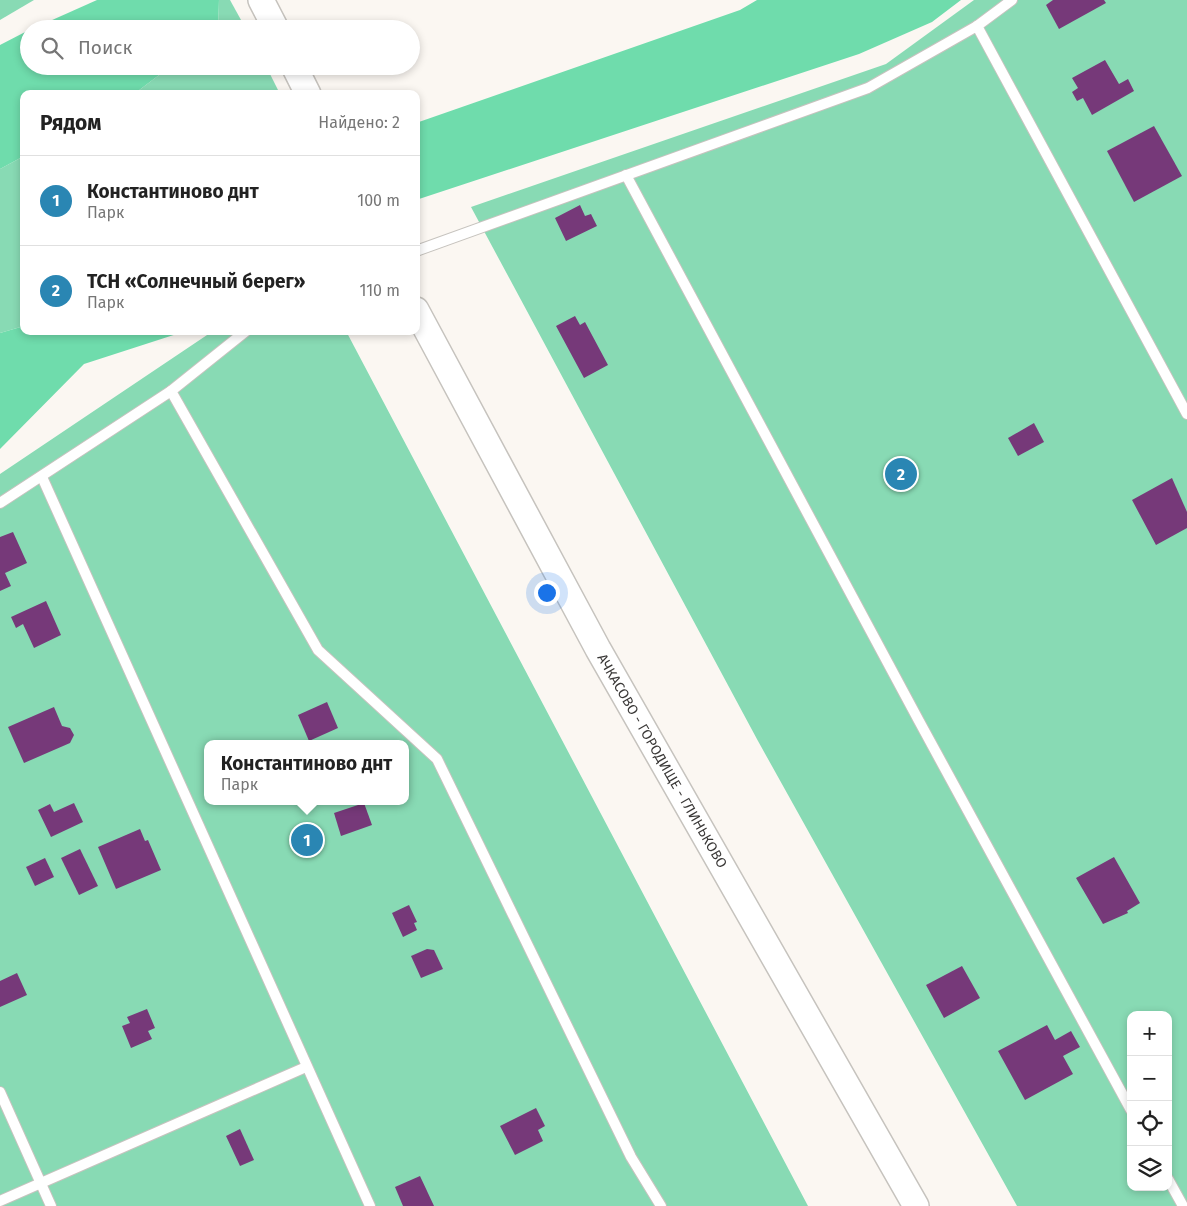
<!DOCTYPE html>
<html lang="ru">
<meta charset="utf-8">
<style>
:root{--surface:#fff;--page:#f2f2f2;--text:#222;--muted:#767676;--line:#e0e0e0;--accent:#2a86b3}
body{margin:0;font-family:"Fira Sans",sans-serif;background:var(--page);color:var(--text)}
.controls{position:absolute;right:15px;bottom:15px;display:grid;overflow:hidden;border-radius:10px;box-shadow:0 2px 8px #0003}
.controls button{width:45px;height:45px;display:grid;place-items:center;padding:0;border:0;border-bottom:1px solid var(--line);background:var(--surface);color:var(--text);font:25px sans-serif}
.you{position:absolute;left:546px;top:592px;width:18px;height:18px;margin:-12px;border:4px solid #fff;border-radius:50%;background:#1a73e8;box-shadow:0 0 0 8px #1a73e833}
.badge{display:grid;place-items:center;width:32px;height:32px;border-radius:50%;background:var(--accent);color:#fff;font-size:16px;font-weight:700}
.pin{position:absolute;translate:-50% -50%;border:2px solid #fff;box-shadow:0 1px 5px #0006}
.popup{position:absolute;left:204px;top:740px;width:205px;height:65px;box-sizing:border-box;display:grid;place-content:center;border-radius:10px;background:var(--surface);filter:drop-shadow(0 1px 4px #0005);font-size:16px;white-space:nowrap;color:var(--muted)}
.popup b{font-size:19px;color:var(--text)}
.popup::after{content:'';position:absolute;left:50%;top:100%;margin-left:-10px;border:10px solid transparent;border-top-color:var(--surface)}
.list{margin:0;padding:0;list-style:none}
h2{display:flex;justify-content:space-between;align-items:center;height:65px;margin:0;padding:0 20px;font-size:21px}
h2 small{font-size:16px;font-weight:400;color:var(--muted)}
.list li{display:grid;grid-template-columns:32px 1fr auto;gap:15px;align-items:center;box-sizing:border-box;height:90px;padding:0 20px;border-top:1px solid var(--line)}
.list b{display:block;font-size:19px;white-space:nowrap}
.list p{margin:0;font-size:16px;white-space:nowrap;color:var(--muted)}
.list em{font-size:16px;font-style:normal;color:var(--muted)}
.icon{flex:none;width:28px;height:28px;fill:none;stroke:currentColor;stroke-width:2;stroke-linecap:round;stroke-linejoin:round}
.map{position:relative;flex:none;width:1187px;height:1206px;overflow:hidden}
.search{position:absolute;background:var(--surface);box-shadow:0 2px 8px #0003;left:20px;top:20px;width:400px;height:55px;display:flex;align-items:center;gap:12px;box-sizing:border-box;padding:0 18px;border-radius:28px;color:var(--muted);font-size:19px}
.panel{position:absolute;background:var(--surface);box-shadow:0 2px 8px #0003;left:20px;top:90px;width:400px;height:245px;border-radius:10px}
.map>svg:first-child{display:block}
.green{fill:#88dab4;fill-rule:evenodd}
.forest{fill:#6fdcac}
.building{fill:#763979}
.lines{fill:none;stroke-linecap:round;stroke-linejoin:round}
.service-casing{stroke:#c6c3be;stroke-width:12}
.tertiary-casing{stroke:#c6c3be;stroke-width:28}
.service{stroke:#fff;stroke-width:10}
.tertiary{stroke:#fff;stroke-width:25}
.labels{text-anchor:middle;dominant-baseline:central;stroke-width:5;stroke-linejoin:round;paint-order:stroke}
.street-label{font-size:14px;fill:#3a3837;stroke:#fff}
</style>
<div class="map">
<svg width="1187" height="1206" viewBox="0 0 1187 1206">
<rect width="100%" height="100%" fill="#fbf7f2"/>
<g class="green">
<polygon points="0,0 34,0 0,20"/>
<polygon points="219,0 230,0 246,29 218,29"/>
<path d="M974 0H1187V1206H1017L758 741 471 207 886 64ZM1131 1015H1168V1187H1131Z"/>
<polygon points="171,66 266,66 280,94 134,94"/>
<polygon points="24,156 24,326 0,333 0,169"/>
<path d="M213 331H346L808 1206H0V474ZM208 744H406V801H208Z"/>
</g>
<g class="forest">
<polygon points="97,0 219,0 218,29 32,29"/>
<polygon points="757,0 961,0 932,22 859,54 416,200 416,123 740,10"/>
<polygon points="29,30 29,66 171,66 134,94 24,94 24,156 0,169 0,45"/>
<polygon points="24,326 24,331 186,331 84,364 0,449 0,333"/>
</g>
<g class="building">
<polygon points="1053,0 1104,0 1106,3 1059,29 1046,5"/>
<polygon points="1105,60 1119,84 1128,79 1134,91 1092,115 1083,98 1077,101 1072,92 1078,88 1072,78"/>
<polygon points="1154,126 1182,176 1134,202 1107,151"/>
<polygon points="580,205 585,216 591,214 597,226 566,241 555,218"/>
<polygon points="575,316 580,325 585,322 608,365 584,378 556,326"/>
<polygon points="1034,423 1044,442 1018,456 1008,438"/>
<polygon points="1172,478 1187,512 1187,528 1156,545 1132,500"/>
<polygon points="13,532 27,563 5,573 11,586 0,591 0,537"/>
<polygon points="46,601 61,635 34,648 23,624 16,628 11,617"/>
<polygon points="327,702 338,728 309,741 298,715"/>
<polygon points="54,707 62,726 70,728 74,735 70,743 24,763 8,727"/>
<polygon points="74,803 83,822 51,837 38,810 50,804 54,812"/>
<polygon points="364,803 372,825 341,836 334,813"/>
<polygon points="140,829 145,841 148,840 161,870 116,889 98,847"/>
<polygon points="80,849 98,886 79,895 61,858"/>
<polygon points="1114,857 1140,903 1127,911 1128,913 1103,924 1076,878"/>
<polygon points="45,858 54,877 35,886 26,867"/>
<polygon points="409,905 417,922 414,923 417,930 403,937 392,913"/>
<polygon points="427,949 434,950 443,969 421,978 411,956"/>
<polygon points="962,966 980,998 944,1018 926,985"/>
<polygon points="17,973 27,995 0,1007 0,981"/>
<polygon points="147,1009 155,1028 148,1031 152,1039 131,1048 122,1026 130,1023 127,1017"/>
<polygon points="1047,1025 1055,1040 1071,1031 1080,1047 1063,1056 1073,1074 1025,1100 998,1051"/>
<polygon points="536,1108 545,1126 538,1130 543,1141 515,1155 500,1126"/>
<polygon points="240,1129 254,1160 240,1166 226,1136"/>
<polygon points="420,1176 434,1206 403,1206 395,1187"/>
</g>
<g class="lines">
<g class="service-casing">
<g id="service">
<polyline points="977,26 1187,414"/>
<polyline points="626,175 919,721 1131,1110"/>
<polyline points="416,251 868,88 977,26 1012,0"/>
<polyline points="246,331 171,391 318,650 437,759 631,1157 661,1206"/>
<polyline points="42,477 370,1206"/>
<polyline points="0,503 171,391"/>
<polyline points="0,1092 51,1206"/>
<polyline points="1168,1179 1183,1206"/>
<polyline points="0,1201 306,1067"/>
</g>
</g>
<g class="tertiary-casing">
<g id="tertiary">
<polyline points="261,0 276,29"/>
<polyline points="294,66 308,94"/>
<polyline points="416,310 598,649 916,1206"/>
</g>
</g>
<use href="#service" class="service"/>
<use href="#tertiary" class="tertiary"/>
</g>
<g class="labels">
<g class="street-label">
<text transform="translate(662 761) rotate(60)">АЧКАСОВО - ГОРОДИЩЕ - ГЛИНЬКОВО</text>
</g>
</g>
</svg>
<div class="controls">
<button>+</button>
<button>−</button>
<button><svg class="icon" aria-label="locate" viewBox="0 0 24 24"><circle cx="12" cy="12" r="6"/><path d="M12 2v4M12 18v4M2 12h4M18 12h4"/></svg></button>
<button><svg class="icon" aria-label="layers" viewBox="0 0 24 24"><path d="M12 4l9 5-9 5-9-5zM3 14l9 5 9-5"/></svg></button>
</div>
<div class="you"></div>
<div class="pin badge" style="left:307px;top:840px">1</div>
<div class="popup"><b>Константиново днт</b>Парк</div>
<div class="pin badge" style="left:901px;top:474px">2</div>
<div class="search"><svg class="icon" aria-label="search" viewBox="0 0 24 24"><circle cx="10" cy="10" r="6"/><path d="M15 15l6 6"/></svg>Поиск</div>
<section class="panel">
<h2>Рядом<small>Найдено: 2</small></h2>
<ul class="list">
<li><span class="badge">1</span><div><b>Константиново днт</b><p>Парк</p></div><em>100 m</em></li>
<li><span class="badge">2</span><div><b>ТСН «Солнечный берег»</b><p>Парк</p></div><em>110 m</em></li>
</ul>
</section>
</div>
